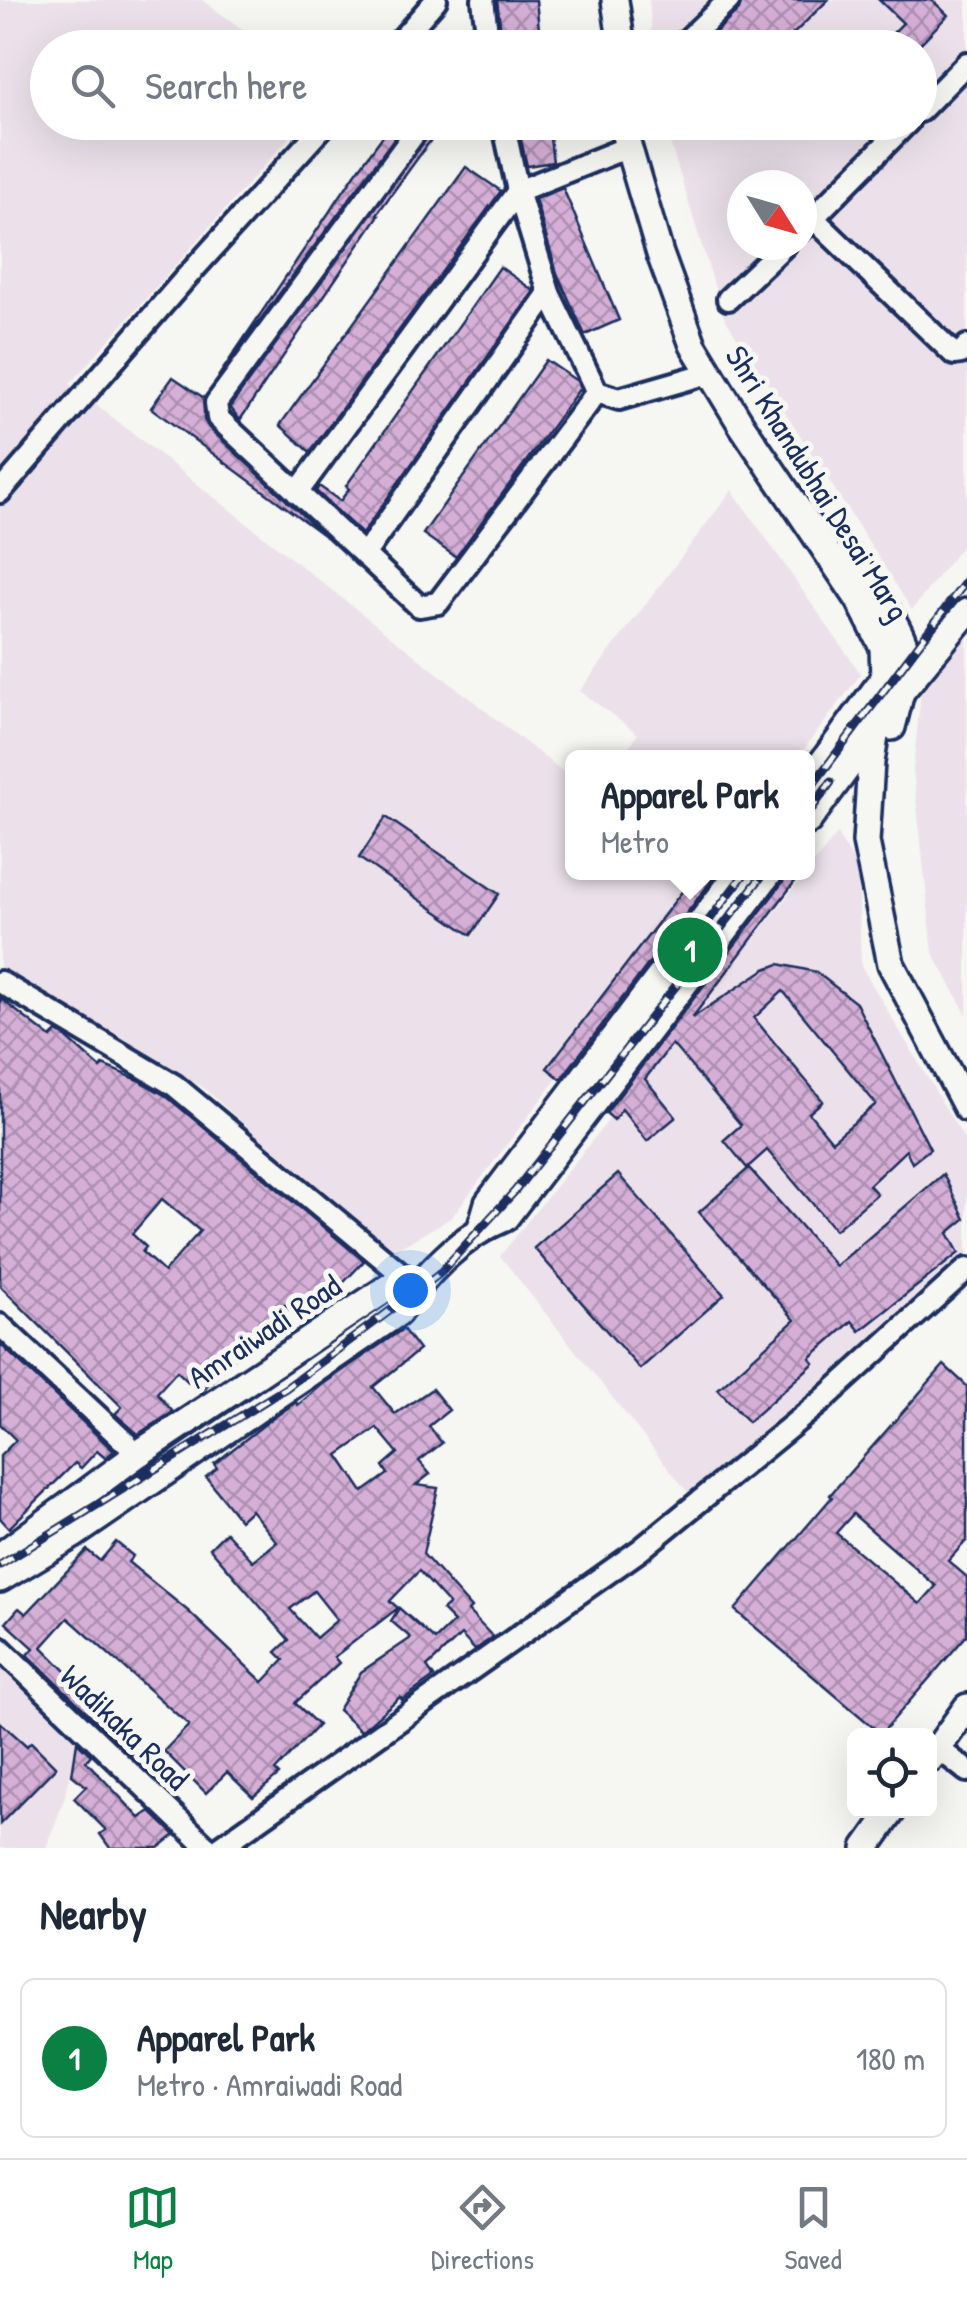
<!DOCTYPE html>
<meta charset="utf-8">
<style>
:root{--surface:#fff;--page:#f2f2f3;--text:#1f2937;--muted:#747a83;--line:#e0e1e3;--accent:#0b8043}
body{margin:0;font-family:"Patrick Hand",sans-serif;background:var(--page);color:var(--text)}
.controls{position:absolute;right:30px;bottom:30px;display:grid;overflow:hidden;border-radius:15px;box-shadow:0 10px 40px #0002}
.controls button{width:90px;height:90px;display:grid;place-items:center;padding:0;border:0;border-bottom:2px solid var(--line);background:var(--surface);color:var(--text);font:50px sans-serif}
.compass{position:absolute;left:727px;top:170px;width:90px;height:90px;border-radius:50%;background:var(--surface);box-shadow:0 10px 40px #0002;rotate:127deg}
.you{position:absolute;left:410px;top:1290px;width:35px;height:35px;margin:-25px;border:8px solid #fff;border-radius:50%;background:#1a73e8;box-shadow:0 0 0 15px #1a73e833}
.badge{display:grid;place-items:center;width:65px;height:65px;border-radius:50%;background:var(--accent);color:#fff;font-size:32px;font-weight:700}
.pin{position:absolute;translate:-50% -50%;border:5px solid #fff;box-shadow:0 2px 10px #0006}
.popup{position:absolute;left:565px;top:750px;width:250px;height:130px;box-sizing:border-box;display:grid;place-content:center;border-radius:15px;background:var(--surface);filter:drop-shadow(0 2px 8px #0005);font-size:32px;white-space:nowrap;color:var(--muted)}
.popup b{font-size:38px;color:var(--text)}
.popup::after{content:'';position:absolute;left:50%;top:100%;margin-left:-20px;border:20px solid transparent;border-top-color:var(--surface)}
.list{margin:0;padding:0;list-style:none}
h2{display:flex;justify-content:space-between;align-items:center;height:130px;margin:0;padding:0 40px;font-size:42px}
h2 small{font-size:32px;font-weight:400;color:var(--muted)}
.list li{display:grid;grid-template-columns:65px 1fr auto;gap:30px;align-items:center;box-sizing:border-box;height:160px;margin:0 20px 20px;padding:0 20px;border:2px solid var(--line);border-radius:15px}
.list b{display:block;font-size:38px;white-space:nowrap}
.list p{margin:0;font-size:32px;white-space:nowrap;color:var(--muted)}
.list em{font-size:32px;font-style:normal;color:var(--muted)}
.icon{flex:none;width:55px;height:55px;fill:none;stroke:currentColor;stroke-width:2;stroke-linecap:round;stroke-linejoin:round}
.map{position:relative;flex:none;width:967px;height:1848px;overflow:hidden}
.search{position:absolute;background:var(--surface);box-shadow:0 10px 40px #0002;left:30px;right:30px;top:30px;height:110px;display:flex;align-items:center;gap:25px;box-sizing:border-box;padding:0 35px;border-radius:55px;color:var(--muted);font-size:38px}
.sheet{height:310px;background:var(--surface)}
nav{display:flex;justify-content:space-around;align-items:center;box-sizing:border-box;height:140px;border-top:2px solid var(--line);background:var(--surface);font-size:28px;color:var(--muted)}
nav a{display:grid;justify-items:center;gap:5px}
nav .on{color:var(--accent)}
.map>svg:first-child{display:block}
.built{fill:#ece1ea;fill-rule:evenodd}
.building{fill:url(#building-cross-hatch);stroke:#1b2f5e;stroke-width:2.5;fill-rule:evenodd}
.lines{fill:none;stroke-linecap:round;stroke-linejoin:round}
.minor-casing{stroke:#1b2f5e;stroke-width:28}
.major-casing{stroke:#1b2f5e;stroke-width:32}
.minor{stroke:#f6f6f2;stroke-width:20}
.major{stroke:#f6f6f2;stroke-width:25}
.rail-casing{stroke:#1b2f5e;stroke-width:9}
.rail{stroke:#f6f6f2;stroke-width:5;stroke-dasharray:15;stroke-linecap:butt}
.labels{text-anchor:middle;dominant-baseline:central;stroke-width:10;stroke-linejoin:round;paint-order:stroke}
.street-label{font-size:32px;fill:#1b2f5e;stroke:#f6f6f2}
</style>
<div class="map">
<svg width="967" height="1848" viewBox="0 0 967 1848">
<defs>
<pattern id="building-cross-hatch" width="8" height="8" patternUnits="userSpaceOnUse" patternTransform="scale(2.5)"><rect width="8" height="8" fill="#d6afd7"/><path d="M0 0l8 8M0 8l8-8" fill="none" stroke="#ad8fb2"/></pattern>
</defs>
<rect width="100%" height="100%" fill="#f6f6f2"/>
<filter id="ink" filterUnits="userSpaceOnUse"><feTurbulence type="fractalNoise" baseFrequency=".01" numOctaves="2"/><feDisplacementMap in="SourceGraphic" scale="20" xChannelSelector="R" yChannelSelector="G"/><feConvolveMatrix kernelMatrix="1 2 1 2 8 2 1 2 1" color-interpolation-filters="sRGB"/></filter>
<g filter="url(#ink)">
<g class="built">
<polygon points="0,0 202,0 267,47 48,48 48,122 302,123 70,384 572,779 572,872 712,873 452,1217 387,1255 204,1088 0,969"/>
<path d="M649 0H967V539L912 610 724 317 664 123 920 122V48L653 47ZM742 185H802V245H742Z"/>
<polygon points="732,490 861,674 798,757 621,757 638,734 580,691"/>
<polygon points="967,630 967,1015 933,953 913,770 921,692"/>
<polygon points="837,834 858,869 861,966 967,1144 967,1256 811,1396 690,1495 500,1256"/>
<polygon points="0,1655 79,1730 66,1794 46,1848 0,1848"/>
</g>
<g class="building">
<polygon points="497,0 536,0 541,48 503,48"/>
<polygon points="742,0 828,0 779,48 699,48 739,10"/>
<polygon points="879,0 932,0 948,15 916,48 902,48 890,36 903,23"/>
<polygon points="393,122 406,122 218,377 355,174"/>
<polygon points="437,122 444,122 377,214 379,215 240,420 230,407"/>
<polygon points="517,122 548,122 553,162 527,166"/>
<polygon points="466,167 501,191 310,452 280,425"/>
<polygon points="563,188 619,320 585,335 557,273 535,199"/>
<polygon points="500,267 534,291 362,534 316,491 319,486 340,501 349,489 346,486"/>
<polygon points="546,360 577,381 580,388 456,557 423,534"/>
<polygon points="173,377 204,398 204,420 209,428 326,537 151,408"/>
<polygon points="386,817 499,894 471,935 359,858"/>
<polygon points="697,872 718,872 561,1079 547,1068"/>
<path d="M786 872H802L692 1018 765 969 779 964 816 972 856 1003 930 1149 912 1163 906 1150 869 1185 877 1194 835 1230 767 1150 747 1168 724 1140 741 1125 672 1044 645 1079 676 1117 647 1141 622 1109 614 1120 606 1113 783 882ZM783 991 876 1104 832 1141 809 1113 823 1101 754 1018Z"/>
<path d="M0 998 51 1038 57 1032 67 1038 101 1068 103 1065 138 1080 166 1096 364 1261 305 1323 285 1305 200 1393 177 1371 157 1393 173 1412 138 1434 115 1414 122 1407 0 1286ZM162 1199 200 1231 164 1272 142 1252 146 1247 132 1234Z"/>
<polygon points="749,1168 836,1266 943,1174 965,1219 948,1233 959,1253 860,1331 852,1321 810,1358 814,1363 748,1422 718,1389 795,1320 699,1212"/>
<polygon points="618,1174 724,1295 640,1369 534,1248"/>
<path d="M403 1329 419 1350 373 1387 395 1414 432 1389 449 1410 429 1426 442 1443 419 1461 430 1474 416 1485 438 1488 423 1554 471 1608 468 1611 493 1637 475 1650 461 1635 427 1667 434 1677 402 1700 400 1697 361 1731 338 1710 361 1672 411 1638 391 1621 399 1608 435 1640 454 1622 442 1610 449 1604 419 1571 390 1601 398 1608 334 1657 339 1663 295 1703 318 1725 275 1771 279 1775 253 1797 227 1772 206 1793 164 1751 189 1725 68 1618 42 1647 140 1745 131 1755 28 1655 34 1648 6 1623 19 1608 26 1614 87 1550 100 1561 116 1542 133 1556 128 1562 188 1611 263 1682 284 1660 276 1652 289 1640 210 1548 226 1532 253 1561 277 1542 251 1510 240 1520 206 1477 217 1468 214 1464 265 1424 296 1402 298 1405 323 1384ZM377 1428 398 1453 383 1466 388 1474 363 1492 338 1455ZM314 1591 337 1620 316 1638 290 1609Z"/>
<polygon points="0,1344 114,1451 105,1458 97,1451 81,1468 75,1463 9,1528 0,1518 0,1456 16,1440 0,1424"/>
<path d="M944 1365 967 1386V1540L948 1561 967 1577V1635L881 1734 735 1610 832 1497 830 1495ZM853 1514 936 1586 920 1604 836 1533Z"/>
<polygon points="0,1722 27,1746 31,1742 56,1767 0,1824"/>
<polygon points="77,1742 91,1755 86,1761 140,1818 150,1811 175,1835 158,1848 110,1848 100,1834 106,1830 74,1798 86,1786 72,1775"/>
</g>
<g class="lines">
<g class="minor-casing">
<g id="minor">
<polyline points="483,0 489,48"/>
<polyline points="394,48 436,0"/>
<polyline points="679,48 729,0"/>
<polyline points="920,111 967,63"/>
<polyline points="423,122 216,403 218,418 419,606 438,603 597,392"/>
<polyline points="503,122 518,191 549,293 597,392 619,399 709,373"/>
<polyline points="813,218 908,122"/>
<polyline points="802,229 813,218 954,354 961,353 967,346"/>
<polyline points="728,299 785,245"/>
<polyline points="0,492 183,281 327,122"/>
<polyline points="297,493 518,191 628,147"/>
<polyline points="364,555 549,293"/>
<polyline points="0,982 174,1085 416,1286"/>
<polyline points="0,1325 138,1454"/>
<polyline points="0,1648 208,1848"/>
<polyline points="938,1748 967,1771"/>
<polyline points="219,1848 640,1550 823,1400 967,1269"/>
</g>
</g>
<g class="major-casing">
<g id="major">
<polyline points="615,0 622,48"/>
<polyline points="621,122 660,254 693,345 741,424 859,600 883,647 884,678 871,762 866,842 891,964 967,1108"/>
<path d="M851 558C866 580 899 623 905 648 909 668 897 707 892 727"/>
<polyline points="900,693 967,612"/>
<polyline points="808,782 881,682"/>
<polyline points="808,821 875,730"/>
<polyline points="481,1227 488,1203 739,872"/>
<polyline points="0,1556 138,1454 389,1287 416,1286"/>
<path d="M0 1579 75 1534 398 1313C424 1275 462 1235 505 1218L770 872"/>
<polyline points="930,1759 967,1707"/>
<polyline points="866,1848 893,1810"/>
</g>
</g>
<use href="#minor" class="minor"/>
<use href="#major" class="major"/>
<g class="rail-casing">
<g id="rail">
<polyline points="808,791 967,580"/>
<polyline points="808,814 831,782"/>
<polyline points="700,932 746,872"/>
<polyline points="0,1565 286,1388 438,1275 515,1191 765,872"/>
</g>
</g>
<use href="#rail" class="rail"/>
</g>
</g>
<g class="labels">
<g class="street-label">
<text transform="translate(818 483) rotate(58)">Shri Khandubhai Desai Marg</text>
<text transform="translate(264 1331) rotate(-34)">Amraiwadi Road</text>
<text transform="translate(125 1727) rotate(44)">Wadikaka Road</text>
</g>
</g>
</svg>
<div class="controls">
<button><svg class="icon" aria-label="locate" viewBox="0 0 24 24"><circle cx="12" cy="12" r="6"/><path d="M12 2v4M12 18v4M2 12h4M18 12h4"/></svg></button>
</div>
<svg class="compass" viewBox="-18 -18 36 36"><path d="M0-13l5 13h-10z" fill="#e53935"/><path d="M0 13l5-13h-10z" fill="#747a83"/></svg>
<div class="you"></div>
<div class="pin badge" style="left:690px;top:950px">1</div>
<div class="popup"><b>Apparel Park</b>Metro</div>
<div class="search"><svg class="icon" aria-label="search" viewBox="0 0 24 24"><circle cx="10" cy="10" r="6"/><path d="M15 15l6 6"/></svg>Search here</div>
</div>
<section class="sheet">
<h2>Nearby<small></small></h2>
<ul class="list">
<li><span class="badge">1</span><div><b>Apparel Park</b><p>Metro · Amraiwadi Road</p></div><em>180 m</em></li>
</ul>
</section>
<nav>
<a class="on"><svg class="icon" aria-label="map" viewBox="0 0 24 24"><path d="M3 6l6-2 6 2 6-2v14l-6 2-6-2-6 2zM9 4v14M15 6v14"/></svg>Map</a>
<a><svg class="icon" aria-label="directions" viewBox="0 0 24 24"><path d="M12 3l9 9-9 9-9-9zM9 14v-3h6M13 9l2 2-2 2"/></svg>Directions</a>
<a><svg class="icon" aria-label="saved" viewBox="0 0 24 24"><path d="M7 4h10v16l-5-4-5 4z"/></svg>Saved</a>
</nav>
